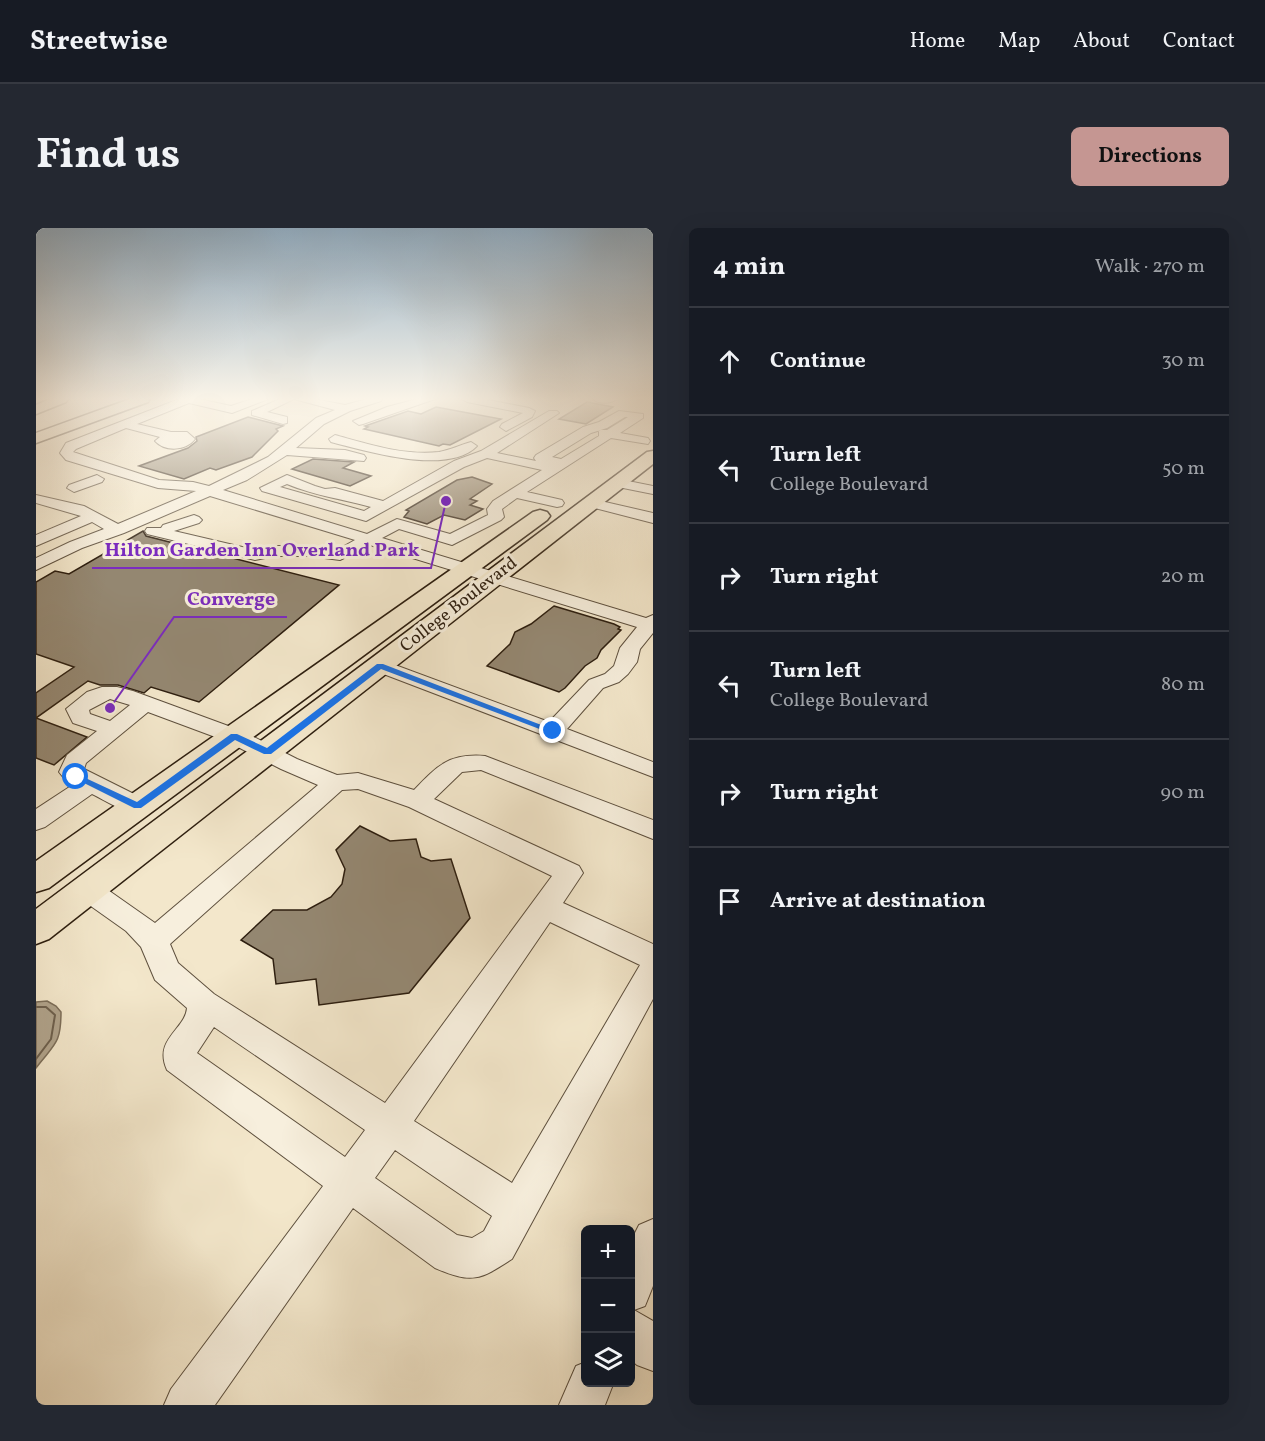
<!DOCTYPE html>
<meta charset="utf-8">
<style>
:root{--surface:#171b24;--page:#242831;--text:#f1f3f6;--muted:#9ea1a6;--line:#363941;--accent:#c59692}
body{margin:0;font-family:Vollkorn,serif;background:var(--page);color:var(--text)}
.controls{position:absolute;right:18px;bottom:18px;display:grid;overflow:hidden;border-radius:9px;box-shadow:0 6px 24px #0002}
.controls button{width:54px;height:54px;display:grid;place-items:center;padding:0;border:0;border-bottom:2px solid var(--line);background:var(--surface);color:var(--text);font:30px sans-serif}
.stop{position:absolute;width:18px;height:18px;margin:-14px;border:4px solid #1a73e8;border-radius:50%;background:#fff}
.stop.end{background:#1a73e8;border-color:#fff;box-shadow:0 2px 6px #0008}
.list{margin:0;padding:0;list-style:none}
h2{display:flex;justify-content:space-between;align-items:center;height:78px;margin:0;padding:0 24px;font-size:26px}
h2 small{font-size:20px;font-weight:400;color:var(--muted)}
.list li{display:grid;grid-template-columns:39px 1fr auto;gap:18px;align-items:center;box-sizing:border-box;height:108px;padding:0 24px;border-top:2px solid var(--line)}
.list b{display:block;font-size:22px;white-space:nowrap}
.list p{margin:0;font-size:20px;white-space:nowrap;color:var(--muted)}
.list em{font-size:20px;font-style:normal;color:var(--muted)}
.icon{flex:none;width:33px;height:33px;fill:none;stroke:currentColor;stroke-width:2;stroke-linecap:round;stroke-linejoin:round}
.map{position:relative;flex:none;width:617px;height:1177px;overflow:hidden;border-radius:9px}
header{display:flex;align-items:center;gap:36px;box-sizing:border-box;height:84px;padding:0 30px;background:var(--surface);border-bottom:2px solid var(--line)}
header strong{font-size:28px}
nav{display:flex;gap:33px;margin-inline-start:auto;font-size:21px}
.intro{display:flex;align-items:center;justify-content:space-between;box-sizing:border-box;height:144px;padding:0 36px}
h1{margin:0;font-size:42px}
.button{padding:15px 27px;border-radius:9px;background:var(--accent);color:#111;font-size:21px;font-weight:700}
main{display:flex;gap:36px;padding:0 36px}
aside{flex:1;background:var(--surface);border-radius:9px;box-shadow:0 6px 24px #0002}
.map>svg:first-child{display:block}
.water{fill:#b0a38b;stroke:#7c6e59;stroke-width:1.5}
.lines{fill:none;stroke-linecap:round;stroke-linejoin:round}
.shore{stroke:#6e604d;stroke-width:2}
.building{fill:#948771;stroke:#2d1e0f;stroke-width:1.5}
.minor-casing{stroke:#5e503e;stroke-width:2}
.major-casing{stroke:#2d1e0f;stroke-width:3}
.highway-casing{stroke:#2d1e0f;stroke-width:3}
.minor{fill:#f7efdd;fill-rule:evenodd}
.major{fill:#f3e7cb;fill-rule:evenodd}
.highway{fill:#f3e7cb;fill-rule:evenodd}
.route{fill:#1a73e8}
.labels{text-anchor:middle;dominant-baseline:central;stroke-width:6;stroke-linejoin:round;paint-order:stroke}
.street-label{font-size:18px;fill:#2d1e0f;stroke:#f7efdd}
.leader{fill:none;stroke:#7b2cbf;stroke-width:2}
.callout-dot{fill:#7b2cbf;stroke:#f7efdd;stroke-width:2}
.callout-label{font-size:20px;text-anchor:middle;font-weight:bold;fill:#7b2cbf;stroke:#f7efdd;stroke-width:6;stroke-linejoin:round;paint-order:stroke}
</style>
<header>
<strong>Streetwise</strong>
<nav><a>Home</a><a>Map</a><a>About</a><a>Contact</a></nav>
</header>
<div class="intro"><h1>Find us</h1><a class="button">Directions</a></div>
<main>
<div class="map">
<svg width="617" height="1177" viewBox="0 0 617 1177">
<rect width="100%" height="100%" fill="#f3e7cb"/>
<filter id="stains"><feTurbulence type="fractalNoise" baseFrequency=".00333" numOctaves="4"/><feColorMatrix values="0 0 0 0 .2 0 0 0 0 .09 0 0 0 0 .02 0 0 0 .5 -.17"/></filter>
<radialGradient id="worn" r=".72"><stop offset=".6" stop-color="#630" stop-opacity="0"/><stop offset="1" stop-color="#630" stop-opacity=".3"/></radialGradient>
<path class="water" d="M11 773 20 778 25 784C25 817 18 816 0 840V774Z"/>
<g class="lines">
<polyline class="shore" points="0,779 10,779 19,787 15,811 0,831"/>
</g>
<g class="building">
<polygon points="551,174 577,179 550,196 523,191"/>
<polygon points="400,179 465,191 414,217 407,216 403,218 328,201 332,199 329,198 372,183 385,186"/>
<polygon points="212,189 247,198 240,201 242,203 216,229 180,242 174,240 148,251 103,238 152,220 161,213 160,209"/>
<polygon points="277,231 318,234 307,240 335,248 314,258 256,241"/>
<polygon points="436,249 456,256 434,271 441,273 434,277 447,281 429,292 408,287 391,296 368,289 373,283 370,282 421,252"/>
<polygon points="107,303 110,308 303,357 163,474 115,459 108,465 82,457 64,457 52,453 0,490 0,465 38,439 0,426 0,354 19,343 33,346"/>
<polygon points="518,378 578,396 584,399 582,401 585,402 565,422 561,430 549,438 529,460 523,464 451,438 474,416 479,404 495,396"/>
<polygon points="0,490 51,509 18,537 0,530"/>
<polygon points="324,598 354,613 380,611 385,629 395,633 415,631 434,690 373,765 283,777 280,751 240,756 237,731 205,712 237,682 271,682 295,669 306,656 309,641 300,622"/>
</g>
<g class="lines">
<g class="minor-casing">
<g id="minor">
<path d="M143 171H163L195 178 216 171H232L196 185 153 175 101 196 135 204H151L159 211C150 223 129 224 119 213L124 209 90 200 40 221 37 224 123 252 157 254 173 258 232 229 280 190 299 182 258 171 231 184 251 189V195L247 196 216 187V183L244 171H278L309 177 331 171H346L345 173 314 183 288 196 260 220 309 222 328 227 330 230 328 233 251 227 211 252 187 262 331 306 361 291 414 306 452 287 451 281 457 273 506 242 451 230 428 239 330 293 226 263 224 260 251 247 279 258 289 261 299 260 347 273 418 233 445 223 513 183H521L523 185 461 225 500 233 498 230 500 227 547 199 563 194 583 183 607 186V190L584 205 612 210 614 213 612 216 575 210 491 264 526 272 528 275 526 278 521 279 481 270 466 281 468 289 465 292 416 317 363 301 346 310 610 390 617 387V405L604 421 601 434 592 446 583 454 567 460 531 501 617 534V549L337 442 334 438 337 434H351L513 494 553 452 569 446 578 438 584 420 601 399 334 317 304 332 273 328H239L219 332 111 306 109 303 111 300H125L127 297 158 287 163 289 166 292 163 295 138 303 219 322 239 318H273L301 322 319 312 174 268 88 305 46 320 0 342V330L34 314 68 301 56 294 0 318V307L45 288 0 275V267L48 278 82 296 160 263 122 260 30 232 24 225 30 215ZM589 189H592L571 202H563V208L525 231 516 229 555 205 571 200ZM251 256C279 268 307 271 335 279L328 283 244 259Z"/>
<polygon points="381,171 399,171 327,196 323,197 317,193 351,179"/>
<polygon points="426,171 447,171 493,180 499,183 496,189 470,203 464,199 466,196 487,185 431,174"/>
<path d="M557 171H580C575 176 562 176 557 171Z"/>
<path d="M299 207C332 216 368 228 403 224 414 222 424 217 435 214L441 218C412 248 330 223 295 214L293 211Z"/>
<polygon points="61,247 68,251 66,254 38,264 31,260 33,257"/>
<polygon points="582,251 617,258 617,266 577,258 575,255"/>
<polygon points="556,271 617,285 617,295 551,278 549,275 551,272"/>
<path d="M66 459H81L97 463 206 503 261 531 301 547 322 545 378 562C401 538 413 525 449 528L617 592V611L445 542 426 544 398 571 543 638 547 645 527 675 617 716V771L476 1031C444 1052 436 1056 399 1040L317 980 179 1177H128L135 1161 287 958 131 842C117 811 149 802 151 780L119 752 105 719 90 703 42 669 38 662 42 655 52 652 62 655 119 695 282 557 245 541 190 513 112 484 50 535 48 541 110 572 114 578 110 584C92 589 73 574 56 566L9 599 0 602V581L38 556 27 549 23 544 31 527 61 503 37 495 30 481 51 464ZM74 471 94 477 74 493 54 486 53 482ZM322 561 373 579 516 648 349 875 178 766 142 735 134 716 306 562ZM514 694 604 737 476 955 378 893ZM178 799 329 902 309 929 161 825ZM359 922 456 988 448 1003 436 1010 421 1007 339 950Z"/>
<polygon points="617,991 617,1058 609,1078 598,1082 617,1093 617,1143 601,1137 594,1131 594,1015 603,997"/>
<polygon points="550,1134 550,1154 578,1154 569,1177 523,1177 540,1138"/>
</g>
</g>
<g class="major-casing">
<g id="major">
<polygon points="617,223 617,236 13,711 0,716 0,681 611,224"/>
<polygon points="504,282 511,284 514,288 511,292 13,660 0,664 0,633 497,284"/>
</g>
</g>
<g class="highway-casing">
<g id="highway">
<polygon points="14,171 32,171 30,174 0,186 0,177"/>
<polygon points="94,171 114,171 112,174 0,215 0,205"/>
</g>
</g>
<use href="#minor" class="minor"/>
<use href="#major" class="major"/>
<use href="#highway" class="highway"/>
</g>
<linearGradient id="sky" x2="0" y2="1"><stop stop-color="#91adc3"/><stop offset="0.51" stop-color="#faf4e8"/><stop offset="1" stop-color="#faf4e8" stop-opacity="0"/></linearGradient>
<rect width="617" height="335" fill="url(#sky)"/>
<polygon class="route" points="341,436 347,436 521,503 514,505 345,441 235,526 228,526 199,512 105,580 98,580 36,549 43,547 101,574 195,506 201,506 231,520"/>
<g class="labels">
<g class="street-label">
<text transform="translate(423 377) rotate(-38)">College Boulevard</text>
</g>
</g>
<path class="leader" d="M410 273L395 340H56M74 480L138 389H251"/>
<g class="callout-dot">
<circle cx="410" cy="273" r="6"/>
<circle cx="74" cy="480" r="6"/>
</g>
<g class="callout-label">
<text x="226" y="328">Hilton Garden Inn Overland Park</text>
<text x="195" y="377">Converge</text>
</g>
<rect width="100%" height="100%" filter="url(#stains)"/>
<rect width="100%" height="100%" fill="url(#worn)"/>
</svg>
<div class="controls">
<button>+</button>
<button>−</button>
<button><svg class="icon" aria-label="layers" viewBox="0 0 24 24"><path d="M12 4l9 5-9 5-9-5zM3 14l9 5 9-5"/></svg></button>
</div>
<div class="stop" style="left:40px;top:549px"></div>
<div class="stop end" style="left:517px;top:503px"></div>
</div>
<aside>
<h2>4 min<small>Walk · 270 m</small></h2>
<ul class="list">
<li><svg class="icon" aria-label="ahead" viewBox="0 0 24 24"><path d="M12 20V5M6 11l6-6 6 6"/></svg><div><b>Continue</b></div><em>30 m</em></li>
<li><svg class="icon" aria-label="left" viewBox="0 0 24 24"><path d="M17 20v-9H6M10 6l-5 5 5 5"/></svg><div><b>Turn left</b><p>College Boulevard</p></div><em>50 m</em></li>
<li><svg class="icon" aria-label="right" viewBox="0 0 24 24"><path d="M7 20v-9h11M14 6l5 5-5 5"/></svg><div><b>Turn right</b></div><em>20 m</em></li>
<li><svg class="icon" aria-label="left" viewBox="0 0 24 24"><path d="M17 20v-9H6M10 6l-5 5 5 5"/></svg><div><b>Turn left</b><p>College Boulevard</p></div><em>80 m</em></li>
<li><svg class="icon" aria-label="right" viewBox="0 0 24 24"><path d="M7 20v-9h11M14 6l5 5-5 5"/></svg><div><b>Turn right</b></div><em>90 m</em></li>
<li><svg class="icon" aria-label="arrive" viewBox="0 0 24 24"><path d="M6 21V4h12l-3 4 3 4H6"/></svg><div><b>Arrive at destination</b></div></li>
</ul>
</aside>
</main>
